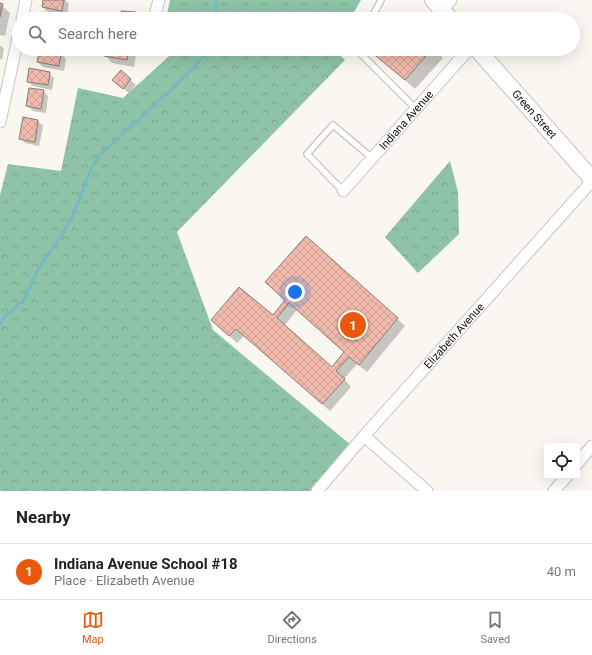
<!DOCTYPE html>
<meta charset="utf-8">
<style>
:root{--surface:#fff;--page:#f2f2f2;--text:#222;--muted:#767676;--line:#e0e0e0;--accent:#ea580c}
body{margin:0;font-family:Roboto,sans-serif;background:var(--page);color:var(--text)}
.controls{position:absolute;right:12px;bottom:12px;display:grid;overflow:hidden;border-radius:4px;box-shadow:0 4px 16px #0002}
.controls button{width:36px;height:36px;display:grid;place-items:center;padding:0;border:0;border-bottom:1px solid var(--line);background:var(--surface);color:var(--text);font:20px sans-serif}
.you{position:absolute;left:295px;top:292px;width:14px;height:14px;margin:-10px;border:3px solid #fff;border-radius:50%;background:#1a73e8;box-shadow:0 0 0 6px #1a73e833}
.badge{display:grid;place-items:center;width:26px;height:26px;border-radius:50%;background:var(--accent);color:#fff;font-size:13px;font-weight:700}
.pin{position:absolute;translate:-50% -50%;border:2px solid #fff;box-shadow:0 1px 4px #0006}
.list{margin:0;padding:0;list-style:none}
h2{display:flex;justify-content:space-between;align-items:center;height:52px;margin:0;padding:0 16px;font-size:17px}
h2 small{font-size:13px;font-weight:400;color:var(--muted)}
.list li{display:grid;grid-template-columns:26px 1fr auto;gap:12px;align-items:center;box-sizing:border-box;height:56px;padding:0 16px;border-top:1px solid var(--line)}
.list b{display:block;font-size:15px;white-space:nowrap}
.list p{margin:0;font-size:13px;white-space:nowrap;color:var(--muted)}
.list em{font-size:13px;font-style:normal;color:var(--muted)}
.icon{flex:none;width:22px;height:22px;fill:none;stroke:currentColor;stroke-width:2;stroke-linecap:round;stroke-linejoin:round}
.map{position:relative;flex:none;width:592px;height:491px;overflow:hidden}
.search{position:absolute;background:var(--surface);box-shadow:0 4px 16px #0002;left:12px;right:12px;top:12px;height:44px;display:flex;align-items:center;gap:10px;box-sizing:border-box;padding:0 14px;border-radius:22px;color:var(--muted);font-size:15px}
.sheet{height:108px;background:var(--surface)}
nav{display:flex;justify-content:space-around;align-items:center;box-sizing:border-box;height:56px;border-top:1px solid var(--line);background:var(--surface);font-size:11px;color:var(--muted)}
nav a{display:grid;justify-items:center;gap:2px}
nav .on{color:var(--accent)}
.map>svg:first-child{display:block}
.forest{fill:url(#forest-crowns)}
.shadow{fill:#0003;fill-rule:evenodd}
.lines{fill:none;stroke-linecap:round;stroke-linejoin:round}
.stream{stroke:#76babf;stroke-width:3}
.building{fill:url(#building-cross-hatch);stroke:#837c7a;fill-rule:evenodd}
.lane-casing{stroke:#c7c5be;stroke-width:8}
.street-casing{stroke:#c7c5be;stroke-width:13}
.secondary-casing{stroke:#c7c5be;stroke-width:18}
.lane{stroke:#fff;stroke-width:5.5}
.street{stroke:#fff;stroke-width:11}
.secondary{stroke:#fff;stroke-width:16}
.labels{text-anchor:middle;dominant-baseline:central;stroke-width:3.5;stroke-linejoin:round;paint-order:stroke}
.street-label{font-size:11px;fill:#0c0c0a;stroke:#fff}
</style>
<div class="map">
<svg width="592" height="491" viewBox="0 0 592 491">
<defs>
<pattern id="forest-crowns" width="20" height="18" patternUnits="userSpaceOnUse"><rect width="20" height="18" fill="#8ec3a7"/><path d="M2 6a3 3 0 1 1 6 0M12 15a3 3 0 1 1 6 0" fill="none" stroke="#79a68e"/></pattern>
<pattern id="building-cross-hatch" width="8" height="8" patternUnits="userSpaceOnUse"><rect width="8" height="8" fill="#f2baac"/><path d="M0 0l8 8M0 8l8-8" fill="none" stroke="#ce9f93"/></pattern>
</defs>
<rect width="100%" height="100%" fill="#f9f7ef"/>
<g class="forest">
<polygon points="170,0 361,0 350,19 166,19"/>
<polygon points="177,49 333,49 345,60 177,232 213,330 358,451 323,491 100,491 99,490 97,491 0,491 0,195 8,164 61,171 78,88 123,98"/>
<polygon points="450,161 458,192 459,234 418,273 385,237"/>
</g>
<g class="shadow">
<polygon points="44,0 65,0 69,4 67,15 48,12 43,7"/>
<polygon points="0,4 10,13 5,36 0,35"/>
<polygon points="135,13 140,19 116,19 122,16"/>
<polygon points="0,45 4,49 2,60 0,59"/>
<polygon points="44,49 68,49 67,53 59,51 66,59 64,71 43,67 38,62 45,51"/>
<polygon points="106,49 137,49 134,67 112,63 105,55"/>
<polygon points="375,49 435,49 443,58 415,89 373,52"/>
<polygon points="121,72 136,85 129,93 119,85"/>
<polygon points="49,73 54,78 52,90 33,86 28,81"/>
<polygon points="43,91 48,96 46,113 33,111 28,106"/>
<polygon points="23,119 38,121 43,126 39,146 25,143 20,138"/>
<path d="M306 237 405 326 367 372 357 364 344 379 351 387 330 411 244 336 237 343 220 328 273 316 286 300ZM297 310 345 352 332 369 284 326Z"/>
</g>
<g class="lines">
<g class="stream">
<polyline points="216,0 216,19"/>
<polyline points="0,325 3,318 23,301 40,266 56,244 71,220 91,169 99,156 176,85 208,52 210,49"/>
</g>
</g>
<g class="building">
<polygon points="43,0 64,0 62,11 42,7"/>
<polygon points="0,3 3,4 0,17"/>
<polygon points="121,11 136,12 135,19 115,19 115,14 121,15"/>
<polygon points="44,12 58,15 57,19 43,19"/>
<polygon points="40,49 61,53 59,66 37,62"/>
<polygon points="105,49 129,49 127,60 104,56"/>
<polygon points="374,49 432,49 405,80 371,52"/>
<polygon points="29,68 50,72 48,85 27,82"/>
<polygon points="121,70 131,79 123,89 112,80"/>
<polygon points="29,88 44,90 41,109 26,106"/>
<polygon points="23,117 38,120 35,142 19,139"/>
<path d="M306 236 398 318 359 365 349 357 336 371 345 379 322 404 236 329 229 336 211 320 239 287 273 315 285 300 265 282ZM289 303 344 352 332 367 277 318Z"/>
</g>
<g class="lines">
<g class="lane-casing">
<g id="lane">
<polyline points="371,19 381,0"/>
<polyline points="356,49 416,109"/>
<polyline points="343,191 307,154 333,125 372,158"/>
</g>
</g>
<g class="street-casing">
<g id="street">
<polyline points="442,10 451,0"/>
<polyline points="22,19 26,0"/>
<polyline points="154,19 159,0"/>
<polyline points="0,122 19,33"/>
<path id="s1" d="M343 191 469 49"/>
<polyline points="364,436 427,491"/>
<polyline points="577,464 592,446"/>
<path id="s2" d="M317 491 364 436 592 181"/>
<polyline points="554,491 567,476"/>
</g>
</g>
<g class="secondary-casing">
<g id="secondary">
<polyline points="433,0 450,19"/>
<path id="s3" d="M477 49 592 179"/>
</g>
</g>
<use href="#lane" class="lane"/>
<use href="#street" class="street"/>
<use href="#secondary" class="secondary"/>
</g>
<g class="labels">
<g class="street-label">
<text stroke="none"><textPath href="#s3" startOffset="87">Green Street</textPath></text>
<text stroke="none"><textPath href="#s1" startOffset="95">Indiana Avenue</textPath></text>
<text stroke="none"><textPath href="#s2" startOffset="207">Elizabeth Avenue</textPath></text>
</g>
</g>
</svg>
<div class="controls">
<button><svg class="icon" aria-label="locate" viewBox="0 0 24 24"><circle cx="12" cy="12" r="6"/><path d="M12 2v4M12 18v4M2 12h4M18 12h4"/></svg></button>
</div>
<div class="you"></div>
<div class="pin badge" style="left:353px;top:325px">1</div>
<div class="search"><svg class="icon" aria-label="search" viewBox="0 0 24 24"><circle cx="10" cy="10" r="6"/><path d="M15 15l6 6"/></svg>Search here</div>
</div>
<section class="sheet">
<h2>Nearby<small></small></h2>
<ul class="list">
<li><span class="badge">1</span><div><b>Indiana Avenue School #18</b><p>Place · Elizabeth Avenue</p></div><em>40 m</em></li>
</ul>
</section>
<nav>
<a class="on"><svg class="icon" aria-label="map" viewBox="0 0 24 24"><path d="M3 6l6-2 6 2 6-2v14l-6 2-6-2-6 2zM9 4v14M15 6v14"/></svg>Map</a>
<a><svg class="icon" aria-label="directions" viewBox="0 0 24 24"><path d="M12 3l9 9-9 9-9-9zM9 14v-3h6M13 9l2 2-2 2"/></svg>Directions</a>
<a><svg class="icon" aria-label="saved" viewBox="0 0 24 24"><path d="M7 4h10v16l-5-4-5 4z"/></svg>Saved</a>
</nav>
